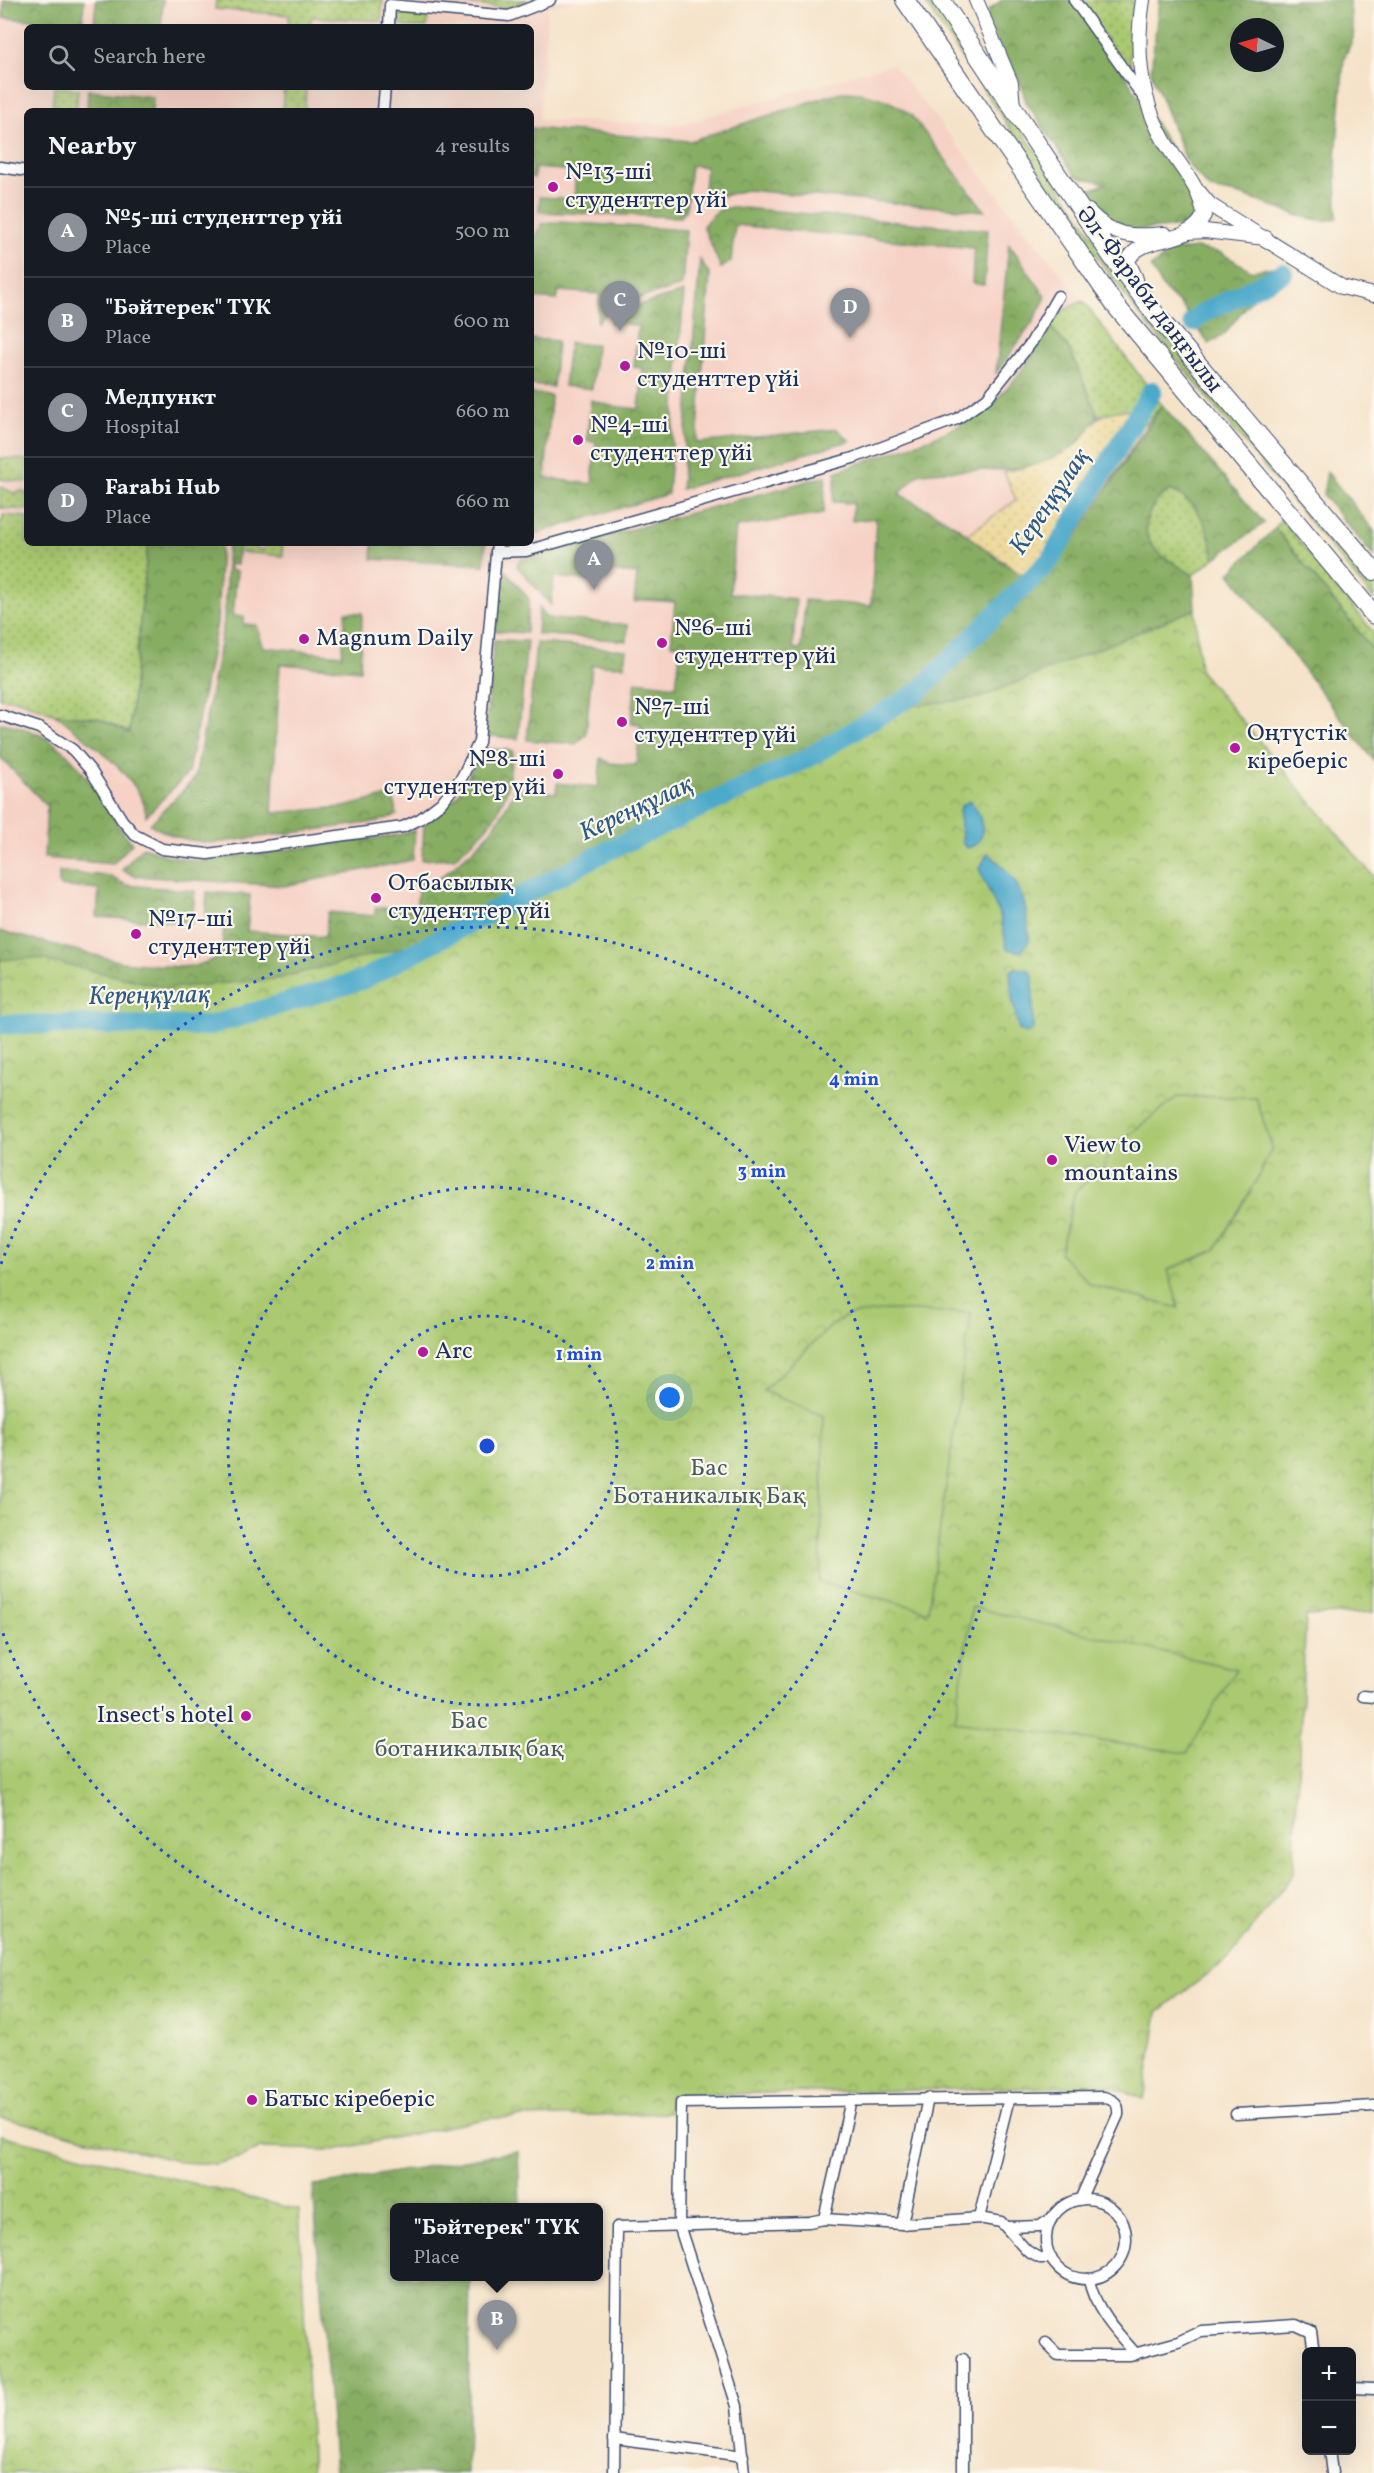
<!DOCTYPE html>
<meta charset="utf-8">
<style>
:root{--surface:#171b24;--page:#242831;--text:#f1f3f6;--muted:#9ea1a6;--line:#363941;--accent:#8c9099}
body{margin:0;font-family:Vollkorn,serif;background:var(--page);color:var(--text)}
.controls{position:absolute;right:18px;bottom:18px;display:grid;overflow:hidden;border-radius:9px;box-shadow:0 6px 24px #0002}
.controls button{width:54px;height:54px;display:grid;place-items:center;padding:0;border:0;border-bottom:2px solid var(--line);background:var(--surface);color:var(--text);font:30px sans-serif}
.compass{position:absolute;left:1230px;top:18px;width:54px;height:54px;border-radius:50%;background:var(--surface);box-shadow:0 6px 24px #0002;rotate:275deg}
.you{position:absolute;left:670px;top:1398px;width:21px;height:21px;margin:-15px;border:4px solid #fff;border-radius:50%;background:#1a73e8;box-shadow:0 0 0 9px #1a73e833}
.badge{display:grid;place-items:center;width:39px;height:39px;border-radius:50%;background:var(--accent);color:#fff;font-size:20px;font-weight:700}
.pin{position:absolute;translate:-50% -50px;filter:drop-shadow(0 2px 3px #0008)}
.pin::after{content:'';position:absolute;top:32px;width:21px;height:18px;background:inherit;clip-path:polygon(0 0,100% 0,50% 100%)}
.popup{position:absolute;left:390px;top:2203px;width:213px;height:78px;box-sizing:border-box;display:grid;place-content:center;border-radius:9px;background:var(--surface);filter:drop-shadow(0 2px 4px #0005);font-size:20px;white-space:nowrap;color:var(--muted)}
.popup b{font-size:22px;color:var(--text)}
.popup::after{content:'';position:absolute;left:50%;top:100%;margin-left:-12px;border:12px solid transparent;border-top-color:var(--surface)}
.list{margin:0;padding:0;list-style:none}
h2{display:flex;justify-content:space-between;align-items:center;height:78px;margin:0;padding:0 24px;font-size:26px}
h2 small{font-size:20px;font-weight:400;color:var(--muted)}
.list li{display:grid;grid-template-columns:39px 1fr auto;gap:18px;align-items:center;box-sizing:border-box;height:90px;padding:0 24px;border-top:2px solid var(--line)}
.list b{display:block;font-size:22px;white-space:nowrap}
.list p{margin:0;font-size:20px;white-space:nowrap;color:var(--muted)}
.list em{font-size:20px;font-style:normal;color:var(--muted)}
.icon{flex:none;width:33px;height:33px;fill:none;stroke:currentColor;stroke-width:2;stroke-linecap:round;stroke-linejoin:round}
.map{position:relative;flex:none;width:1374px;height:2473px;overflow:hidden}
.search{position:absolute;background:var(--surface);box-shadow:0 6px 24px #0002;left:24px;top:24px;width:510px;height:66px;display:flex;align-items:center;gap:15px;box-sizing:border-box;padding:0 21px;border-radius:9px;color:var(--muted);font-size:22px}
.panel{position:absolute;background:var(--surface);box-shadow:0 6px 24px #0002;left:24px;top:108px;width:510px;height:438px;border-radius:9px}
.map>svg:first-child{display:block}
.built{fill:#f6d1c5;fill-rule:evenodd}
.grass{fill:url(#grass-dots);stroke:#627c68;stroke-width:1.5}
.forest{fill:url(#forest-crowns);stroke:#516e60;stroke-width:1.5;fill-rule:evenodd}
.sand{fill:url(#sand-dots);stroke:#84847e;stroke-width:1.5}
.park{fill:url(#park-crowns);stroke:#627c68;stroke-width:1.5}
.garden{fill:#aac971;stroke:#627c68;stroke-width:1.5}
.water{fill:#4ca9ca;stroke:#346c94;stroke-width:1.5}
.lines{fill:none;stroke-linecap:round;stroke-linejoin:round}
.river{stroke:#4ca9ca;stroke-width:20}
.minor-casing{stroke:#3c4a6e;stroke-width:13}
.tertiary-casing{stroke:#3c4a6e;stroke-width:16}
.primary-casing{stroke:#3c4a6e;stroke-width:20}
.minor{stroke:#fff;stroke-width:10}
.tertiary{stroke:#fff;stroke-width:14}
.primary{stroke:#fff;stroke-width:18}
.ring{fill:none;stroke:#1d4ed8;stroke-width:3;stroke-dasharray:3 6}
.poi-dot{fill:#b5179e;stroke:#fbf7ec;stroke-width:2}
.labels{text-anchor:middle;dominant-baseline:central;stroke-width:4.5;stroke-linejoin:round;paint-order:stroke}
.poi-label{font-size:24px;fill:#1b2f5e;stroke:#fbf7ec;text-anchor:start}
.street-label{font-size:24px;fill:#1b2f5e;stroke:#fbf7ec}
.park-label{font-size:24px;fill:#465d64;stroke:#fbf7ec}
.water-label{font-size:26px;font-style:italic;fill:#2c5a84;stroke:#fbf7ec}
.centre{fill:#1d4ed8;stroke:#fbf7ec;stroke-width:3}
.ring-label{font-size:18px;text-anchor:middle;font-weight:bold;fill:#1d4ed8;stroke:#fbf7ec;stroke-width:4.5;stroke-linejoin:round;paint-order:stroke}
</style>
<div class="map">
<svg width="1374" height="2473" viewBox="0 0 1374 2473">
<defs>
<pattern id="grass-dots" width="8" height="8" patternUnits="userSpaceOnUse" patternTransform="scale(1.5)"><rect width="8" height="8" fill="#aac971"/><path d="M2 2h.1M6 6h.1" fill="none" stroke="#8aa460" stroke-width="1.8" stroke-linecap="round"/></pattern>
<pattern id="forest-crowns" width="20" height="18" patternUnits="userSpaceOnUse" patternTransform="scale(1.5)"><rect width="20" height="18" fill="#87ad63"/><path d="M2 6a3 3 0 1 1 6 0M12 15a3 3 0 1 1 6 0" fill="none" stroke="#6e8d55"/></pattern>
<pattern id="sand-dots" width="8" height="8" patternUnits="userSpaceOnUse" patternTransform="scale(1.5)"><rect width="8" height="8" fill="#eeda9e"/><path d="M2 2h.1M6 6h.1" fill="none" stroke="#ccbb8a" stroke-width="1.8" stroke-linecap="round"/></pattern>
<pattern id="park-crowns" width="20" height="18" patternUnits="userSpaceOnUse" patternTransform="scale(1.5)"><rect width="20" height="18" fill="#aac971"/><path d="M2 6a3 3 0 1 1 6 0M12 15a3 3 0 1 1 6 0" fill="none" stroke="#8aa460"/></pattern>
</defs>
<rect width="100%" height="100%" fill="#fbf7ec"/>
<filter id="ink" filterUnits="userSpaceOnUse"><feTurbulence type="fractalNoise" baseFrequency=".0167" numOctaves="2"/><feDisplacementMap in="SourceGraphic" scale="12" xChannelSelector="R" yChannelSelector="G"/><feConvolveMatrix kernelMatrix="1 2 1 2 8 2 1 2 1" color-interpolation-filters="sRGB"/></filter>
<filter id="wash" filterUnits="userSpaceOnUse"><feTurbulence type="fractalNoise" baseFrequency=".008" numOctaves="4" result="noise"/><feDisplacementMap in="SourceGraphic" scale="24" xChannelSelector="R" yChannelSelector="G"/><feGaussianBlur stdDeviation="1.35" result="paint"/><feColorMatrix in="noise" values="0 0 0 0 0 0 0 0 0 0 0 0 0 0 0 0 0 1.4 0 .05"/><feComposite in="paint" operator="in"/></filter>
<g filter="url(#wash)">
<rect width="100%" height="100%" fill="#f5e3c9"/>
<path class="built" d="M0 0H576L548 7 539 120 682 124 892 64 1083 301 1162 405 1264 523 1193 575 1195 609 276 979 0 960ZM27 27H531V87H27ZM27 111H531V543H27Z"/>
<g class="grass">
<polygon points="216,0 383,0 381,21 311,17 310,27 289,27 289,15 215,9"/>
<polygon points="414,0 529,0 508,8"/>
<polygon points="923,0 934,0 1144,312 1374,586 1374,600 1140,315 1095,254"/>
<polygon points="1079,0 1134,0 1130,56 1132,78"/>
<polygon points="402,12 428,13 427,27 406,27 396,21"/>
<polygon points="54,87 78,89 76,111 52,111"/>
<polygon points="284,87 306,87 305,111 282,111"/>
<path d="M1083 301 1162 405 1147 424C1131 410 1118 409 1098 416L1070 350 1050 326 1064 310Z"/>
<polygon points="0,458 27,460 27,482 0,479"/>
<polygon points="0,487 14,493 22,491 27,494 27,510 0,508"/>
<path d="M1170 490C1200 502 1210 529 1214 559L1193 575C1180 567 1164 560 1154 548 1137 528 1150 501 1170 490Z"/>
<polygon points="3,515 27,517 27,543 148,543 129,733 98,718 55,714 16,699 0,698 0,522 2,522"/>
<polygon points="1281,519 1374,633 1374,651 1275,528"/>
<polygon points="242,543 254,543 255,549 263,550 267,543 282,543 283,556 241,552"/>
</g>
<g class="forest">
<polygon points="4,0 84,0 82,27 43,27 33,20 3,18"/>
<polygon points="96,0 163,0 161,27 94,27"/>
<path d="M1002 0H1074L1097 30 1191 181 1198 216 1186 226 1134 230 1113 228 1084 192 1105 184C1095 178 1085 181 1075 175L1026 102 1020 82 986 22 988 11Z"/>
<path d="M1159 0H1349L1354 36 1344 59 1336 157 1337 218 1324 221 1299 216 1241 195 1210 189 1187 163 1151 72ZM1239 27H1275V63H1239Z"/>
<polygon points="88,90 153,97 152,111 87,111"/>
<path d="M840 92C868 92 889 98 911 115L985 211 746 190 703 201 706 167 691 165 686 209 680 217 539 212 540 197 574 199 576 171 535 168 534 178 531 177V128L690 141Z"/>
<path d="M732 207 988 230 984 285 972 283 974 248 735 225 731 261 721 268 703 226C712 214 718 209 732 207Z"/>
<polygon points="558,222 686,230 682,286 614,305 597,322 600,294 559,291 557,300 531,298 531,247 542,224"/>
<polygon points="1009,244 1046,297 1033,322 996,373"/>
<polygon points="1196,248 1221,253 1252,271 1285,265 1245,307 1225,334 1209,344 1182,306 1163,288 1151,267 1172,251"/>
<polygon points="700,260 710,275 697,443 837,429 850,441 681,489"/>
<polygon points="684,292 668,494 531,535 531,393 551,396 545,478 592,484 596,442 587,441 591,400 611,406 639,409 643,368 634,367 638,326 610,322 616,312"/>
<path d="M1050 326 1070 350 1098 416C1090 426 1081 441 1071 448 1021 482 972 464 918 474L899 494C916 504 935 512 951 523 978 540 1000 569 1032 575L1111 483 1162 405 1264 523 1214 559C1210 529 1200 502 1170 490 1150 501 1137 528 1154 548 1165 560 1180 567 1193 575L1195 609 979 698 0 1168V931L122 962 178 967 195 966 221 957 224 929 205 927 207 892 250 895 247 931 325 937 328 912 374 916 376 907 416 910 419 881 434 883C472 851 495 836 515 789L556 793 557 783 598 787 601 758 609 763 636 765 641 724 631 723 636 681 676 686 681 645 671 644 675 602 647 600 634 602 637 574 595 570 594 581 554 577 551 605 517 566 519 560 826 476 823 514 736 527 730 593 796 599 793 648 801 649 805 600 871 606 876 518 852 521 853 503 833 502 836 472C877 456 948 437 981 412 1011 391 1032 357 1050 326Z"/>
<polygon points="531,339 557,341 553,387 531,385"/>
<polygon points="569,343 596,345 592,389 564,386"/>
<polygon points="1327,472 1374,531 1374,557 1323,495"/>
<polygon points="1275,528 1374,651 1374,761 1230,573"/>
<path d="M148 543H221L217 623 188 773 146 816C146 780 82 736 55 714L98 718 129 733Z"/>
<path d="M228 543H239L237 565 229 564V570L237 571 233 616 244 617V624L257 625 263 647 342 655 346 612 362 613 360 670 280 664 272 813 344 807 393 795 397 815 376 822 214 843C189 841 172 838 150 824L195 778 224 622Z"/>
<polygon points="373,543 486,543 484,565 372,559"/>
<polygon points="505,570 529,599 526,633 495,631 499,582"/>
<polygon points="539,608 546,618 628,625 627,641 537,634"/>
<polygon points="494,640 527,641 518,739 485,735"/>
<polygon points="536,643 626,650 624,666 592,665 586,735 575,744 527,740"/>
<path d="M0 723C79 734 88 791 132 843L113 864 44 858 47 806 0 757Z"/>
<polygon points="483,748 513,751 507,791 497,813 483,832 454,858 422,860 424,825 457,796"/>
<polygon points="415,830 413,860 284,886 135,876 122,870 143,847 168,856 198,861 399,835"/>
<polygon points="59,872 109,876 126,885 195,891 192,923 97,917 99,890 59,886"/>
<polygon points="518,2151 520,2207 395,2208 395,2276 470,2277 467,2473 335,2473 313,2186"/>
</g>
<path class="sand" d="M1125 410 1133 413 1147 424 1079 532 1050 569 1042 574 1019 573 967 535 1016 500 1004 472C1028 467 1049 462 1070 449 1096 433 1083 414 1125 410Z"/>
<g class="park">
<polygon points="1195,609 1200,671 1374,877 1374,1612 1306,1616 1293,1875 1229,1958 1158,2012 1144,2099 1111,2086 670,2095 670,2113 489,2118 334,2150 261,2148 242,2157 215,2164 181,2162 0,2117 0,960 36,958 168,988 276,979 417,944 680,812 808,752 878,710 979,698"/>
<polygon points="0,2135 299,2210 312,2473 0,2473"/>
</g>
<g class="garden">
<polygon points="1177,1097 1256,1097 1272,1148 1253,1187 1215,1250 1168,1270 1179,1308 1091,1285 1060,1253 1075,1191 1104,1167 1111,1149"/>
<polygon points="888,1310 971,1313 928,1611 820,1582 824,1416 763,1391 832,1325 848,1315"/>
<polygon points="972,1607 1236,1669 1187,1753 955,1721"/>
</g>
<g class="water">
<path d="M970 801C982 814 991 843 967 848L963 844 959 810 962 805Z"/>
<path d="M988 853C1021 880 1027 900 1029 941L1021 952 1007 949 1001 918 979 869Z"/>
<polygon points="1015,968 1029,970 1033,976 1033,1029 1027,1034 1019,1030 1012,999 1010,972"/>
</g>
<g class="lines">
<g class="river">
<polyline points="1193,322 1203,313 1283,273"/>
<polyline points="0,1024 208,1026 362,980 605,852 808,758 918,692 1050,560 1152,391"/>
</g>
</g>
</g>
<g filter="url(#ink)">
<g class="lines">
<g class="minor-casing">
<g id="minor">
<polyline points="1074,0 1146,101"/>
<polyline points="389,27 390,5 509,16 550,0"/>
<polyline points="383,111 385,87"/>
<polyline points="0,167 27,171"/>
<polyline points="496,552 526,551 853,458 957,419 987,398 1031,343 1058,296"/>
<polyline points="0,715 39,728 73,750 91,771 122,820 135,835 162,849 208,854 403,827 420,819 441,803 462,777 479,742 497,543"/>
<polyline points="1363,1696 1374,1697"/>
<polyline points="1236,2114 1374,2106"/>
<circle cx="1086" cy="2239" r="40"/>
<polyline points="979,2218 1009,2098"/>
<polyline points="824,2219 851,2100"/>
<polyline points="902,2224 928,2098"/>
<polyline points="1007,2227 1040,2226 1051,2219"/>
<path d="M1089 2279C1093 2307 1118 2334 1136 2354"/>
<polyline points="1046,2343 1058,2355 1130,2355 1178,2342 1201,2331 1296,2325 1311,2332 1314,2352"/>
<polyline points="963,2359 963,2473"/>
<polyline points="1352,2388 1374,2389"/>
<polyline points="614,2439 743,2456"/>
<polyline points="1329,2450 1332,2473"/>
<polyline points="614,2473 617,2227 809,2222 824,2219 902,2224 979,2218 1001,2222 1027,2251 1040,2258 1051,2258"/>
<path d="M744 2473 737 2406 679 2225 681 2103 1104 2097C1115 2101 1119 2103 1118 2115L1080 2200"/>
</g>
</g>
<g class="tertiary-casing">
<g id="tertiary">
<polyline points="976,0 1011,83 1013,107"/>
<polyline points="1199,192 1210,205 1342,287 1374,295"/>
<path d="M1088 211C1113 238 1131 237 1165 234"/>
<polyline points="1187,232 1205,231 1266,238"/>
<path d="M1136 279 1128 261C1141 232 1188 249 1204 215 1201 187 1179 166 1165 142 1139 98 1135 50 1143 0"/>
</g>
</g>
<g class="primary-casing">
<g id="primary">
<polyline points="905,0 1115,305 1374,615"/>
<polyline points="941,0 1111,255 1156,315 1374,571"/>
</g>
</g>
<use href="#minor" class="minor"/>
<use href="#tertiary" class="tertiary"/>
<use href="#primary" class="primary"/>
</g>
</g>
<g class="ring">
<circle cx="487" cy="1446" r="130"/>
<circle cx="487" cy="1446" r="259"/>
<circle cx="487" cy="1446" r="389"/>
<path d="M1 1264A519 519 0 1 1 1 1628"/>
</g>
<g class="poi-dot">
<circle cx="553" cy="187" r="6"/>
<circle cx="625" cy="366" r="6"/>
<circle cx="578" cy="440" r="6"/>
<circle cx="304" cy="639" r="6"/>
<circle cx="662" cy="643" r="6"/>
<circle cx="622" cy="722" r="6"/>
<circle cx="1235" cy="748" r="6"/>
<circle cx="558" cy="774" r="6"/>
<circle cx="376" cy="898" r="6"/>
<circle cx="136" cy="934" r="6"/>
<circle cx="1052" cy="1160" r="6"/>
<circle cx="423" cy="1352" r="6"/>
<circle cx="246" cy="1716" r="6"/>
<circle cx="252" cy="2100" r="6"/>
</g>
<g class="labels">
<g class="poi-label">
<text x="565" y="173">№13-ші<tspan x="565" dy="28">студенттер үйі</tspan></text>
<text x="637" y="352">№10-ші<tspan x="637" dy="28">студенттер үйі</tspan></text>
<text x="590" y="426">№4-ші<tspan x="590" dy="28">студенттер үйі</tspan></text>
<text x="674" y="629">№6-ші<tspan x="674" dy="28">студенттер үйі</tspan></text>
<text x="316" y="639">Magnum Daily</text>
<text x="634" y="708">№7-ші<tspan x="634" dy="28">студенттер үйі</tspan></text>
<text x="1247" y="734">Оңтүстік<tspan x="1247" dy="28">кіреберіс</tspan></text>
<text x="546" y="760" text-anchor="end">№8-ші<tspan x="546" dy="28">студенттер үйі</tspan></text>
<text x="388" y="884">Отбасылық<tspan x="388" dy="28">студенттер үйі</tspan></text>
<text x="148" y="920">№17-ші<tspan x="148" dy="28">студенттер үйі</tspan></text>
<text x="1064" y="1146">View to<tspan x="1064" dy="28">mountains</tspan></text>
<text x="435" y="1352">Arc</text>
<text x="234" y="1716" text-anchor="end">Insect's hotel</text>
<text x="264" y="2100">Батыс кіреберіс</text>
</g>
<g class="street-label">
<text transform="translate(1149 300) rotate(53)">Әл-Фараби даңғылы</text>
</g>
<g class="park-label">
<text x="709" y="1469">Бас<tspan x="709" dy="28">Ботаникалық Бақ</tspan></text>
<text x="469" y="1722">Бас<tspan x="469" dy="28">ботаникалық бақ</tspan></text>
</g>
<g class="water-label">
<text transform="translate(1050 502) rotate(-56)">Кереңқұлақ</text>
<text transform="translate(636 809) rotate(-25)">Кереңқұлақ</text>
<text transform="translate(149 996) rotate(-1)">Кереңқұлақ</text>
</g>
</g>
<circle cx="487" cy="1446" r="9" class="centre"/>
<g class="ring-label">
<text x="854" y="1085">4 min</text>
<text x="762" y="1177">3 min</text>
<text x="670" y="1269">2 min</text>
<text x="579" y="1360">1 min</text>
</g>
</svg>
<div class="controls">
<button>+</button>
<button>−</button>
</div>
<svg class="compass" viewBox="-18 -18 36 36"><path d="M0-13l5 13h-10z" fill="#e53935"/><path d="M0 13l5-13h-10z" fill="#9ea1a6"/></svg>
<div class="you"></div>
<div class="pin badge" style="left:594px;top:590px">A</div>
<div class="pin badge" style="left:497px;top:2350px">B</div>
<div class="popup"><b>&quot;Бәйтерек&quot; ТҮК</b>Place</div>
<div class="pin badge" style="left:620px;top:331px">C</div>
<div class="pin badge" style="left:850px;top:338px">D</div>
<div class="search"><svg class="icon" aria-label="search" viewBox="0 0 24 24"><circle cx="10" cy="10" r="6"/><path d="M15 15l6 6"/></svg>Search here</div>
<section class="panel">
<h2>Nearby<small>4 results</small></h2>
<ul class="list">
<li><span class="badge">A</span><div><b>№5-ші студенттер үйі</b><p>Place</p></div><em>500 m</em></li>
<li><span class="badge">B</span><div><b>&quot;Бәйтерек&quot; ТҮК</b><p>Place</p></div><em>600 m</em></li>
<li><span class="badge">C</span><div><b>Медпункт</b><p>Hospital</p></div><em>660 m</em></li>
<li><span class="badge">D</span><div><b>Farabi Hub</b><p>Place</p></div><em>660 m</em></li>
</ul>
</section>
</div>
